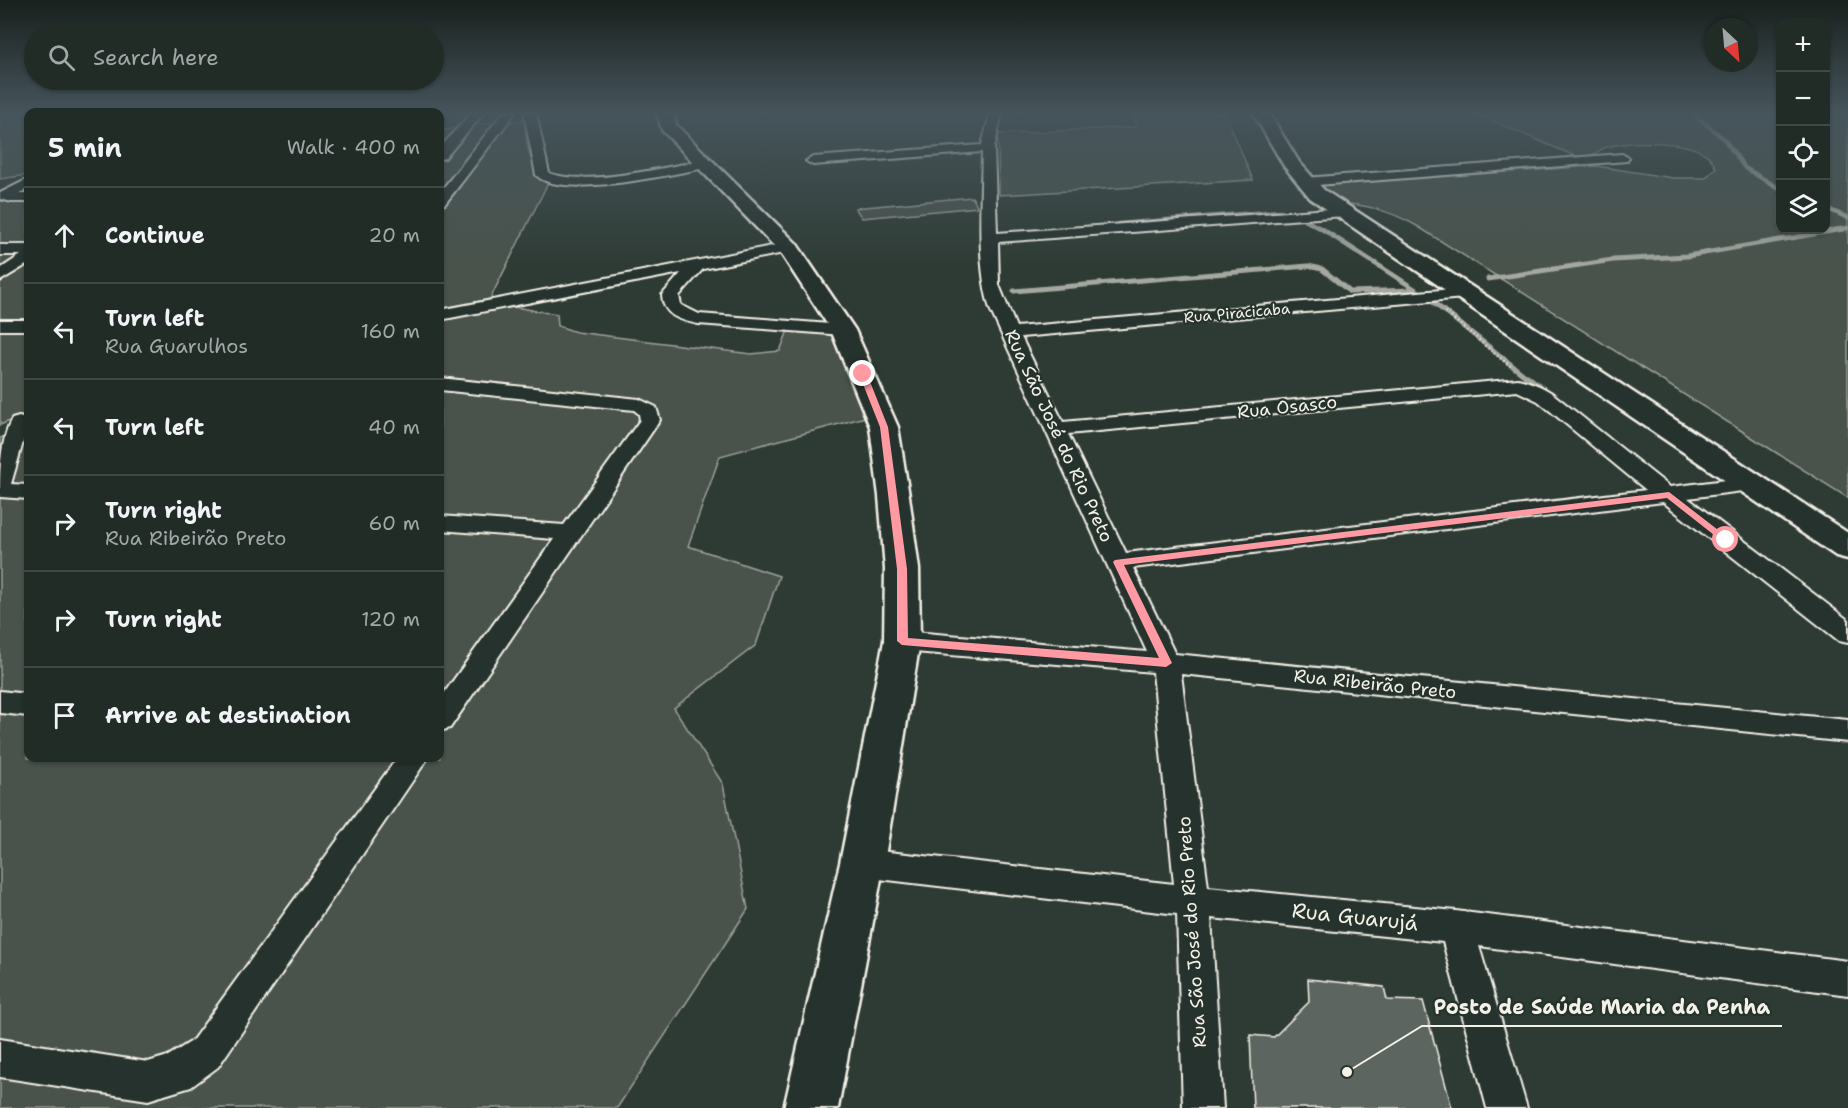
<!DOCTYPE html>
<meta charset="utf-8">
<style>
:root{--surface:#222c27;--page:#2a342f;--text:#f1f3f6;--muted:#a2a7a7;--line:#3f4844}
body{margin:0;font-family:"Shantell Sans",sans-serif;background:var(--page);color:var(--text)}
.controls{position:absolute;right:18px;top:18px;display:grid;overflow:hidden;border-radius:12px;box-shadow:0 2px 4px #0004}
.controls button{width:54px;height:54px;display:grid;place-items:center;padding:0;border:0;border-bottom:2px solid var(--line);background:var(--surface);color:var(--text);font:30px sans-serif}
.compass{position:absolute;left:1704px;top:18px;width:54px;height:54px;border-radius:50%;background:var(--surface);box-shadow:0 2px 4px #0004;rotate:154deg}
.stop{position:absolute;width:18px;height:18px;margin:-14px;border:4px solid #ff9aa2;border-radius:50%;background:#fff}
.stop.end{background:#ff9aa2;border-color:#fff;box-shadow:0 2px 6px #0008}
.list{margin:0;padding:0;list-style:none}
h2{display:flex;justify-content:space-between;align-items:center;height:78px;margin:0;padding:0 24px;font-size:26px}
h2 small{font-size:20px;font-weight:400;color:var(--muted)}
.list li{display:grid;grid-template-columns:39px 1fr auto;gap:18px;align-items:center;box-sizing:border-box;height:96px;padding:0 24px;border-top:2px solid var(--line)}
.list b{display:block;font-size:22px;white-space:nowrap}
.list p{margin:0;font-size:20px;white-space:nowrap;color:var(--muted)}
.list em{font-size:20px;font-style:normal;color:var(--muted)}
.icon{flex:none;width:33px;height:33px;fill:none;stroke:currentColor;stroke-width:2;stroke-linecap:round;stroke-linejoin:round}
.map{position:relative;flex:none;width:1848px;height:1108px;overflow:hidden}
.search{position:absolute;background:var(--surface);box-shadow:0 2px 4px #0004;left:24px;top:24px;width:420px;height:66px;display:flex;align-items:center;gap:15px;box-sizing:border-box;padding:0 21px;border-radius:33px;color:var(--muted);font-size:22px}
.panel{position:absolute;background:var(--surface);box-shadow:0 2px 4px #0004;left:24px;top:108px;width:420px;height:654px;border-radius:12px}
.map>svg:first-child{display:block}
.green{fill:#48524c;stroke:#9ea29a;stroke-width:1.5}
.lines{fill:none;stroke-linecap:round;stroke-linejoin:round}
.stream-far2{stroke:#a4a8a0;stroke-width:4.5}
.stream-far1{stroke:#a4a8a0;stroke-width:5}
.stream{stroke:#a4a8a0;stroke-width:7}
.building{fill:#5c655e;stroke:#f4f1e8;stroke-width:1.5}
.street-casing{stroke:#f4f1e8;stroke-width:4}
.secondary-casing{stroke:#f4f1e8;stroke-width:5}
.primary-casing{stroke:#f4f1e8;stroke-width:5}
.path{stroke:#f4f1e8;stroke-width:3;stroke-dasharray:1 3;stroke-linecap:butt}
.street{fill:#26332d;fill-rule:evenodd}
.secondary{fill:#26332d;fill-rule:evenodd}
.primary{fill:#26332d;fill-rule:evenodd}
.route{fill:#ff9aa2}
.labels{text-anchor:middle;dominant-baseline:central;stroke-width:4.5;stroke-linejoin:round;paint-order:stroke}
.far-street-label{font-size:15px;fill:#f4f1e8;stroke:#26332d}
.street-label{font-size:18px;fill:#f4f1e8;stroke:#26332d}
.near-street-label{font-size:21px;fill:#f4f1e8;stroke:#26332d}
.leader{fill:none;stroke:#f4f1e8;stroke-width:2}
.callout-dot{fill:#f4f1e8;stroke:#26332d;stroke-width:2}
.callout-label{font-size:20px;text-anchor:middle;font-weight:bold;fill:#f4f1e8;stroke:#26332d;stroke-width:4.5;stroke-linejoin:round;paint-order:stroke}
</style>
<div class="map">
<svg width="1848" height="1108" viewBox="0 0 1848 1108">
<rect width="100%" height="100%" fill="#2e3b34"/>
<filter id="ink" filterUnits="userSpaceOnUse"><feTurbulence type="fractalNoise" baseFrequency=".0167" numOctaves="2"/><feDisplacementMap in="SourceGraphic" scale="12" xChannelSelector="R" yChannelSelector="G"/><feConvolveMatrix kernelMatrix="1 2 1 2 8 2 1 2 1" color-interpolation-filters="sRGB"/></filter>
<g filter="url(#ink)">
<g class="green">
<polygon points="0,113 28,113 28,175 0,179"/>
<polygon points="1134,113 1225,113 1253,180 999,195 998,134 1136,127"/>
<path d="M1474 113H1780V230H1826V113H1848V498L1417 226C1389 210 1364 204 1333 203L1320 185 1596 166 1673 178H1705L1716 168C1714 165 1712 159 1708 156 1689 140 1631 140 1607 147 1597 150 1592 158 1582 159Z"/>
<path d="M525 119C525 142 529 169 548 183L490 299 440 309V131L486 123 503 124Z"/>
<polygon points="28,192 28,413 0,425 0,197"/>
<polygon points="972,197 978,207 862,218 855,208"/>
<polygon points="507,306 557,314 558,326 576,332 751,354 780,351 789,328 839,336 869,416 720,456 688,546 779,576 756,645 674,708 723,784 748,909 617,1108 0,1108 0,438 28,427 28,758 440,758 440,319"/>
</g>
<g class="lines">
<g class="stream-far2">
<polyline points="1693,113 1724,139 1745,168 1780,189"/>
<polyline points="1826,208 1848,218"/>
<polyline points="1118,224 1280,211 1293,214 1324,230"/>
<polyline points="1834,230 1848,228"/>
</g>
<g class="stream-far1">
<polyline points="1322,229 1424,295 1529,379"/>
<polyline points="1488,279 1613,260 1687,256 1843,229"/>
<polyline points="1014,291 1308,266 1322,269 1350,292 1414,290"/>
</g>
<polyline class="stream" points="1527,377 1546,392"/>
</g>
<polygon class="building" points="1308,979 1384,987 1387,1000 1423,1001 1452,1108 1253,1108 1250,1035 1274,1037 1309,1002"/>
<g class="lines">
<g class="street-casing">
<g id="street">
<polygon points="471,113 484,113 445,158 440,159 440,148"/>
<polygon points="503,113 515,113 445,204 440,205 440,192"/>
<path d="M524 113H536L549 173C585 187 666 167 705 160L712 164 705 168C672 174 559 200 536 175Z"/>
<path d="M990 113H1002L994 148 997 233 1344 208 1351 212 1344 216 998 242 999 285 1016 327 1464 288 1472 293 1464 298 1021 337 1063 422 1518 379C1531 382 1541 386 1552 393L1670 487 1750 477 1758 479 1761 484 1758 489 1688 498 1848 620V643L1839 641 1663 502 1133 568 1175 654 1848 720V742L1181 674 1208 887 1456 911 1848 961V995L1479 946 1527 1108H1487L1443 942 1211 918 1223 1108H1183L1177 914 862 877 851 873 846 863 851 853 862 849 1174 884 1153 672 902 651 893 648 889 641 893 634 902 631 1147 652 990 309C976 265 981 200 982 152L813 165 806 161 813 157 982 145ZM1517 391 1538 401 1646 490 1126 553 1068 434Z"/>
<polygon points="1622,154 1629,158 1627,161 1304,186 1297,182 1304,178"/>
<polygon points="28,179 28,188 19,194 28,194 28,202 12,202 0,199 0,193"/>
<path d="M788 243 794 245 796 248 794 251 703 269 679 296 681 305 699 314 843 325 849 326 852 330 849 334 843 335 698 324C680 320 663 316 662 295L681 273 440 320V310Z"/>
<polygon points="0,245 28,245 28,264 0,281 0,269 21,255 0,255"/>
<rect x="0" y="320" width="28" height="10"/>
<polygon points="440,378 639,399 656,407 660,420 450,728 440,731 440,699 554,539 440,530 440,516 564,525 640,420 639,414 634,410 440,390"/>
<path d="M19 417 26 419 28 425 11 484 28 485V499L0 497C0 471 0 441 12 419Z"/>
<polygon points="0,691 28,694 28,716 0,713"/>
<polygon points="397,758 428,758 218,1067 191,1087 148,1100 0,1077 0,1039 148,1062 168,1056 192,1041"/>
</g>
</g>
<g class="secondary-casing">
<polygon id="secondary" points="1253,113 1269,113 1299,162 1324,190 1848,533 1848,559 1836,556 1310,198 1284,166"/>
</g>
<g class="primary-casing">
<polygon id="primary" points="657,113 673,113 676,125 685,134 796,243 855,330 898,427 909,496 919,569 920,641 884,863 838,1108 784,1108 840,863 884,641 885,569 879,496 870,427 831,330 780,252 662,130"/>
</g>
<polyline class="path" points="1445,312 1511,367"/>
<use href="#street" class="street"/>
<use href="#secondary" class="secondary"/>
<use href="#primary" class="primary"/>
</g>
</g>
<linearGradient id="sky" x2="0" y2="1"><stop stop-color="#19201d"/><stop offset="0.42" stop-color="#46555c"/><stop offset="1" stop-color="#46555c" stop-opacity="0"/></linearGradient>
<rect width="1848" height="268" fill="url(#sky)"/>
<polygon class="route" points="863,372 867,374 888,427 907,569 908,638 1159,658 1113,562 1115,560 1669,492 1731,540 1723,542 1667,498 1124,565 1172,663 1166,667 902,645 897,641 897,569 880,427 859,374"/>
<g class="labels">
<g class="far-street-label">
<text transform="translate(1237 313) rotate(-5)">Rua Piracicaba</text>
</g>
<g class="street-label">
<text transform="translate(1287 407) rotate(-6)">Rua Osasco</text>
<text transform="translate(1059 436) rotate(65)">Rua São José do Rio Preto</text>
<text transform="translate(1375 684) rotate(6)">Rua Ribeirão Preto</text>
<text transform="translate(1192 932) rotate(-94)">Rua São José do Rio Preto</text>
</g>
<g class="near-street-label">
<text transform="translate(1355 917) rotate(6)">Rua Guarujá</text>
</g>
</g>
<path class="leader" d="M1347 1072L1422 1026H1782"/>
<circle class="callout-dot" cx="1347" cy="1072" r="6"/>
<g class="callout-label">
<text x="1602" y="1014">Posto de Saúde Maria da Penha</text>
</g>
</svg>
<div class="controls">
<button>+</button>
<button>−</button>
<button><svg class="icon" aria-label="locate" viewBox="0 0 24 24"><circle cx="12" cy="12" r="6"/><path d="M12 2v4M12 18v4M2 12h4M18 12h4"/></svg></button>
<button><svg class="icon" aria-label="layers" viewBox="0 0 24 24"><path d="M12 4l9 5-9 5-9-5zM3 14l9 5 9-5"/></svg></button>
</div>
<svg class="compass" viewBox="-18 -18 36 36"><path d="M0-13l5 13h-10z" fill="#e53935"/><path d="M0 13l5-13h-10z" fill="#a2a7a7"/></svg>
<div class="stop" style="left:1726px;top:540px"></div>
<div class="stop end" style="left:863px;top:374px"></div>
<div class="search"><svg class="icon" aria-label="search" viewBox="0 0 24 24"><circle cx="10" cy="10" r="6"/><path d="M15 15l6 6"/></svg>Search here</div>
<section class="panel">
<h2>5 min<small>Walk · 400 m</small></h2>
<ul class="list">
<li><svg class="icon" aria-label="ahead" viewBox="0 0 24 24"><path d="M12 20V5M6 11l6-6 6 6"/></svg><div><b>Continue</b></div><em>20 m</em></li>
<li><svg class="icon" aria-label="left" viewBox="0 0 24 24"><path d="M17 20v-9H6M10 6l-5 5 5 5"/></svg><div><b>Turn left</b><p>Rua Guarulhos</p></div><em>160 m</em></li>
<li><svg class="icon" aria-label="left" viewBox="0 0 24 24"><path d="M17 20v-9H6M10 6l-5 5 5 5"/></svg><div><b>Turn left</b></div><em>40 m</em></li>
<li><svg class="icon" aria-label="right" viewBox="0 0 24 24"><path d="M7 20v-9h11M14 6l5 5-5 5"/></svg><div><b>Turn right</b><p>Rua Ribeirão Preto</p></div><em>60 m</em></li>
<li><svg class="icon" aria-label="right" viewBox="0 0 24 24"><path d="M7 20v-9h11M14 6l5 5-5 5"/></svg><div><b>Turn right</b></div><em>120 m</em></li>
<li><svg class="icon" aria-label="arrive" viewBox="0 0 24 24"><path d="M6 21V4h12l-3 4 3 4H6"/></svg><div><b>Arrive at destination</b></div></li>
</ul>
</section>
</div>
